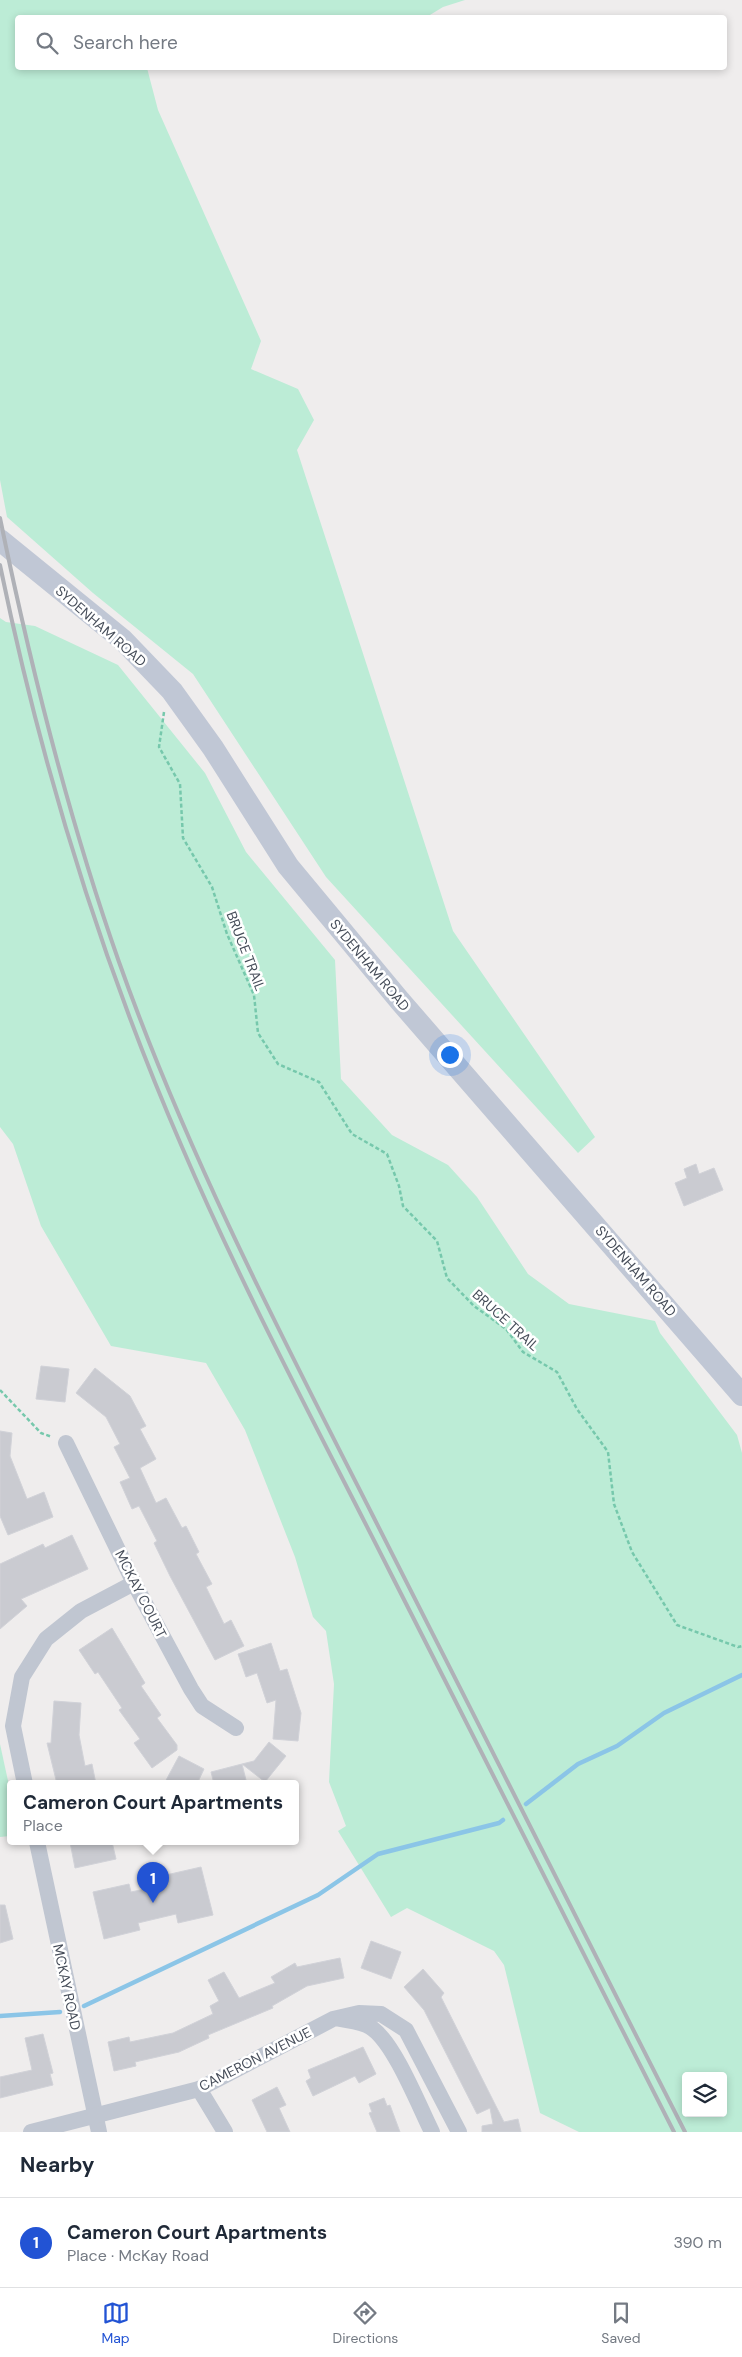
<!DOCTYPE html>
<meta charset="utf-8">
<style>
:root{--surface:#fff;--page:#f6f6f7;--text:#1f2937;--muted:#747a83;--line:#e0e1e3;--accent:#2253d4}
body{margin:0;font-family:"DM Sans",sans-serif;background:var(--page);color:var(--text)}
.controls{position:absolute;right:15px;bottom:15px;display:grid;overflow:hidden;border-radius:5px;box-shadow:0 2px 8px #0003}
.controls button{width:45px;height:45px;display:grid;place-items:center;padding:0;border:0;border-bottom:1px solid var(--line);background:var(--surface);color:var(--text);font:25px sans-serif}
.you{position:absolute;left:449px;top:1054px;width:18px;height:18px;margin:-12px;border:4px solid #fff;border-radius:50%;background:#1a73e8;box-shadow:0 0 0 8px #1a73e833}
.badge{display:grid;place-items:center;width:32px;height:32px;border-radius:50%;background:var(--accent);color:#fff;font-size:16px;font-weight:700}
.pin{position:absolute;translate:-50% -41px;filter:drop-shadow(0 1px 2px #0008)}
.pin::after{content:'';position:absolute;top:26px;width:18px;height:15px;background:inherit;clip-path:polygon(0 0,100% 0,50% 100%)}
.popup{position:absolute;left:7px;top:1780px;width:292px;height:65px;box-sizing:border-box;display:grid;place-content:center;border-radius:5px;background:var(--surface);filter:drop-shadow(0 1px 4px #0005);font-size:16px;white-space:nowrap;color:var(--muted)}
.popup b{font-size:19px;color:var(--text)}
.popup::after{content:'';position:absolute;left:50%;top:100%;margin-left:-10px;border:10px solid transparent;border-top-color:var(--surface)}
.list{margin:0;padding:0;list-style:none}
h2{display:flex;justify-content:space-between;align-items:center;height:65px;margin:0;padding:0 20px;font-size:21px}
h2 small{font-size:16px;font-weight:400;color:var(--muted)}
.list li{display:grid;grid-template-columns:32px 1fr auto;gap:15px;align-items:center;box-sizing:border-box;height:90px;padding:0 20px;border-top:1px solid var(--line)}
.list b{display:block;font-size:19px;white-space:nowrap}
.list p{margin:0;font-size:16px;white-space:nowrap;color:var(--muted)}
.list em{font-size:16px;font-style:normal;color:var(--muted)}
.icon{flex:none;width:28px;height:28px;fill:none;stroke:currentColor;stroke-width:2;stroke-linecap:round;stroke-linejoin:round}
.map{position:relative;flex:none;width:742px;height:2132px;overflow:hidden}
.search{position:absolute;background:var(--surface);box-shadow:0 2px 8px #0003;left:15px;right:15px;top:15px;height:55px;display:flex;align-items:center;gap:12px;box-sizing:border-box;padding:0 18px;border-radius:5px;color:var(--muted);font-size:19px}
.sheet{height:155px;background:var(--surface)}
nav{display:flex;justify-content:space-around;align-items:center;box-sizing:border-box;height:70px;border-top:1px solid var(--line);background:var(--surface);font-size:14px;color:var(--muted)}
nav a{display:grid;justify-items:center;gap:2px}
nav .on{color:var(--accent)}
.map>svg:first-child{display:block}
.green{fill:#bcecd6;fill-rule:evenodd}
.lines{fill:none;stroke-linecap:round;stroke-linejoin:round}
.stream{stroke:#8bc5e7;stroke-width:4.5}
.building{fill:#cacbd1;stroke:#d1d2d8}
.path{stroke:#76c8ac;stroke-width:2.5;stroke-dasharray:4 2.5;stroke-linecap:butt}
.minor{stroke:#c0c6d1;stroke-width:16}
.secondary{stroke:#c0c7d5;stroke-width:22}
.rail{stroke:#afb1b7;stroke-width:4}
.labels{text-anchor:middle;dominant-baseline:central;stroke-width:5;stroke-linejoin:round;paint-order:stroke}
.street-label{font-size:14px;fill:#464d59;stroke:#fff}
</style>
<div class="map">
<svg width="742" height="2132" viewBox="0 0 742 2132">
<rect width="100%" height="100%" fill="#efeded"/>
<g class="green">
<polygon points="0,0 465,0 443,7 425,18 18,18 18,68 147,68 158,110 261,341 251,369 298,389 314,420 297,450 453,931 595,1137 578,1153 326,877 193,674 93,593 7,517 0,480"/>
<path d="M0 618 6 622 35 626 118 665 205 773 246 852 335 960 341 1079 392 1135 448 1165 477 1197 528 1274 569 1304 655 1321 660 1333 737 1435 742 1453V2132H579L540 2113 504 1965 494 1951 407 1908 391 1917 338 1831 346 1826 329 1782 334 1684 326 1631 313 1617 295 1557 245 1430 206 1363 111 1346 41 1226 13 1144 0 1127ZM686 2076H723V2113H686Z"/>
<polygon points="0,1744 10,1790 10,1836 0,1837"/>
</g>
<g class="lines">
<g class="stream">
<polyline points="526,1804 578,1764 617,1746 664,1713 742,1675"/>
<polyline points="84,2006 318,1895 378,1854 499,1823 503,1820"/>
<polyline points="0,2016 60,2012"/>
</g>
</g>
<g class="building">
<polygon points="696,1164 699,1174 714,1168 723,1190 684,1206 675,1183 687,1178 684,1169"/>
<polygon points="41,1366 69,1369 65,1402 36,1399"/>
<polygon points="95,1368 130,1396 146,1426 140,1429 156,1459 140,1468 156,1503 166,1498 182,1528 186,1526 199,1552 196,1554 212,1584 206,1587 224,1624 231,1620 244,1646 215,1660 170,1576 154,1543 157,1541 139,1506 132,1509 120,1482 130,1478 114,1447 120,1444 106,1417 76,1393"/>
<polygon points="0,1431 12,1433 10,1456 27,1499 44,1492 53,1517 8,1535 0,1516"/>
<polygon points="72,1535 88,1569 21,1599 27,1606 0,1629 0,1564 43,1544 45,1548"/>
<polygon points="112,1628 145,1683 141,1686 161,1715 157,1718 177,1745 177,1750 152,1768 134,1743 140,1739 119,1710 122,1708 98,1672 95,1674 79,1650"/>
<polygon points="271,1643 280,1671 287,1669 301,1713 298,1741 273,1739 276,1700 267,1703 257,1673 246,1677 238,1654"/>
<polygon points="54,1701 81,1703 79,1735 85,1766 92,1764 96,1784 57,1784 47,1743 51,1743"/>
<polygon points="269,1742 286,1756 265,1782 242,1764 254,1761"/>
<polygon points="179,1756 204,1769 197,1784 164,1784"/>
<polygon points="242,1764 247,1784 214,1784 211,1772"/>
<polygon points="70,1842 112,1842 116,1859 75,1868"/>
<polygon points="201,1867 213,1915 178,1923 176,1914 138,1923 140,1930 104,1939 93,1892 129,1884 131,1892 168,1884 166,1875"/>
<polygon points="0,1905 5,1905 13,1939 0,1943"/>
<polygon points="371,1941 401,1952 391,1979 361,1968"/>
<polygon points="340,1958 344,1978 307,1986 272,2006 273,2008 208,2035 209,2038 179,2052 135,2062 136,2066 114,2071 108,2042 129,2037 130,2042 173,2033 213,2014 210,2006 219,2001 208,1980 224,1972 239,1998 275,1983 271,1977 295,1963 297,1967"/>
<polygon points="423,1969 444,1993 441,1997 504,2122 518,2119 521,2132 482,2132 482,2126 493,2124 490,2108 477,2114 424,2010 404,1987"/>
<polygon points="43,2034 53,2073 50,2074 53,2085 0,2098 0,2077 32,2070 25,2038"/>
<polygon points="363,2047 376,2074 359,2083 355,2076 313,2096 306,2081 311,2078 308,2070"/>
<polygon points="277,2087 286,2105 279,2108 290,2132 267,2132 252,2100"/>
<polygon points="384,2098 387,2106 390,2105 400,2132 377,2132 369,2113 372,2112 369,2104"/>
</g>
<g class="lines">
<g class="path">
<polyline points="164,712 159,747 180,784 183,838 212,887 227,934 254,995 258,1033 278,1064 319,1082 352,1134 387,1154 399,1186 403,1206 437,1241 447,1278 474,1306 506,1329 523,1352 557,1372 577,1409 608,1452 614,1504 632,1552 677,1625 738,1647 742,1646"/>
<polyline points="0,1390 41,1433 52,1437"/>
</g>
<g class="minor">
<polyline points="66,1443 134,1583 191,1689 202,1706 236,1728"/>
<polyline points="25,1784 13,1726 22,1677 46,1639 81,1611 134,1583"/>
<polyline points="37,1842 99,2132"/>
<path d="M340 2019C350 2021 365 2022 373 2029 395 2045 419 2106 432 2132"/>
<polyline points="199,2089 225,2132"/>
<polyline points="31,2132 199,2089 333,2019 359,2013 381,2014 406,2030 459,2132"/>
</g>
<polyline class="secondary" points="0,540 123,640 172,691 213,748 288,866 400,1001 742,1395"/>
<g class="rail">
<path d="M0 518C31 669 68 817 119 962 187 1154 281 1335 373 1516 477 1722 581 1927 685 2132"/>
<path d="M0 565C41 765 101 960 182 1147 244 1292 319 1431 390 1572 485 1758 579 1945 674 2132"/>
</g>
</g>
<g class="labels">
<g class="street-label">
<text transform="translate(101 626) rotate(41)">SYDENHAM ROAD</text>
<text transform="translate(246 951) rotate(69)">BRUCE TRAIL</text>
<text transform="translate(370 965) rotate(50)">SYDENHAM ROAD</text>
<text transform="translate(636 1271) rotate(49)">SYDENHAM ROAD</text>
<text transform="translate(506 1320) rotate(42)">BRUCE TRAIL</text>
<text transform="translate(141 1594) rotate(63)">MCKAY COURT</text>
<text transform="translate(67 1987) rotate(78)">MCKAY ROAD</text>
<text transform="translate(255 2059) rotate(-27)">CAMERON AVENUE</text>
</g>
</g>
</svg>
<div class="controls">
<button><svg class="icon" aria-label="layers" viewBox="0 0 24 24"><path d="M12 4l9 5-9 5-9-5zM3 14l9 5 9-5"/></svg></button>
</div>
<div class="you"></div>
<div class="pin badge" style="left:153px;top:1903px">1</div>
<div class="popup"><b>Cameron Court Apartments</b>Place</div>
<div class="search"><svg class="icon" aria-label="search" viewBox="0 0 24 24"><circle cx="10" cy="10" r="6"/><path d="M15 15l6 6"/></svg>Search here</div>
</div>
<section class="sheet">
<h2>Nearby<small></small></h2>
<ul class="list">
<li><span class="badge">1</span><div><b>Cameron Court Apartments</b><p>Place · McKay Road</p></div><em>390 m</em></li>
</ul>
</section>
<nav>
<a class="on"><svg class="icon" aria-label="map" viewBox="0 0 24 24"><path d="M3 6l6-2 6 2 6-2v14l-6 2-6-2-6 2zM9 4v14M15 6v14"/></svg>Map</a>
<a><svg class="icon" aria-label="directions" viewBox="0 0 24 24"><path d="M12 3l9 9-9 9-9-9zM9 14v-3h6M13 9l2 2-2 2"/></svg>Directions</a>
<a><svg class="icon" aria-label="saved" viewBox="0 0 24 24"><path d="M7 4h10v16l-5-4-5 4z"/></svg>Saved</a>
</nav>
